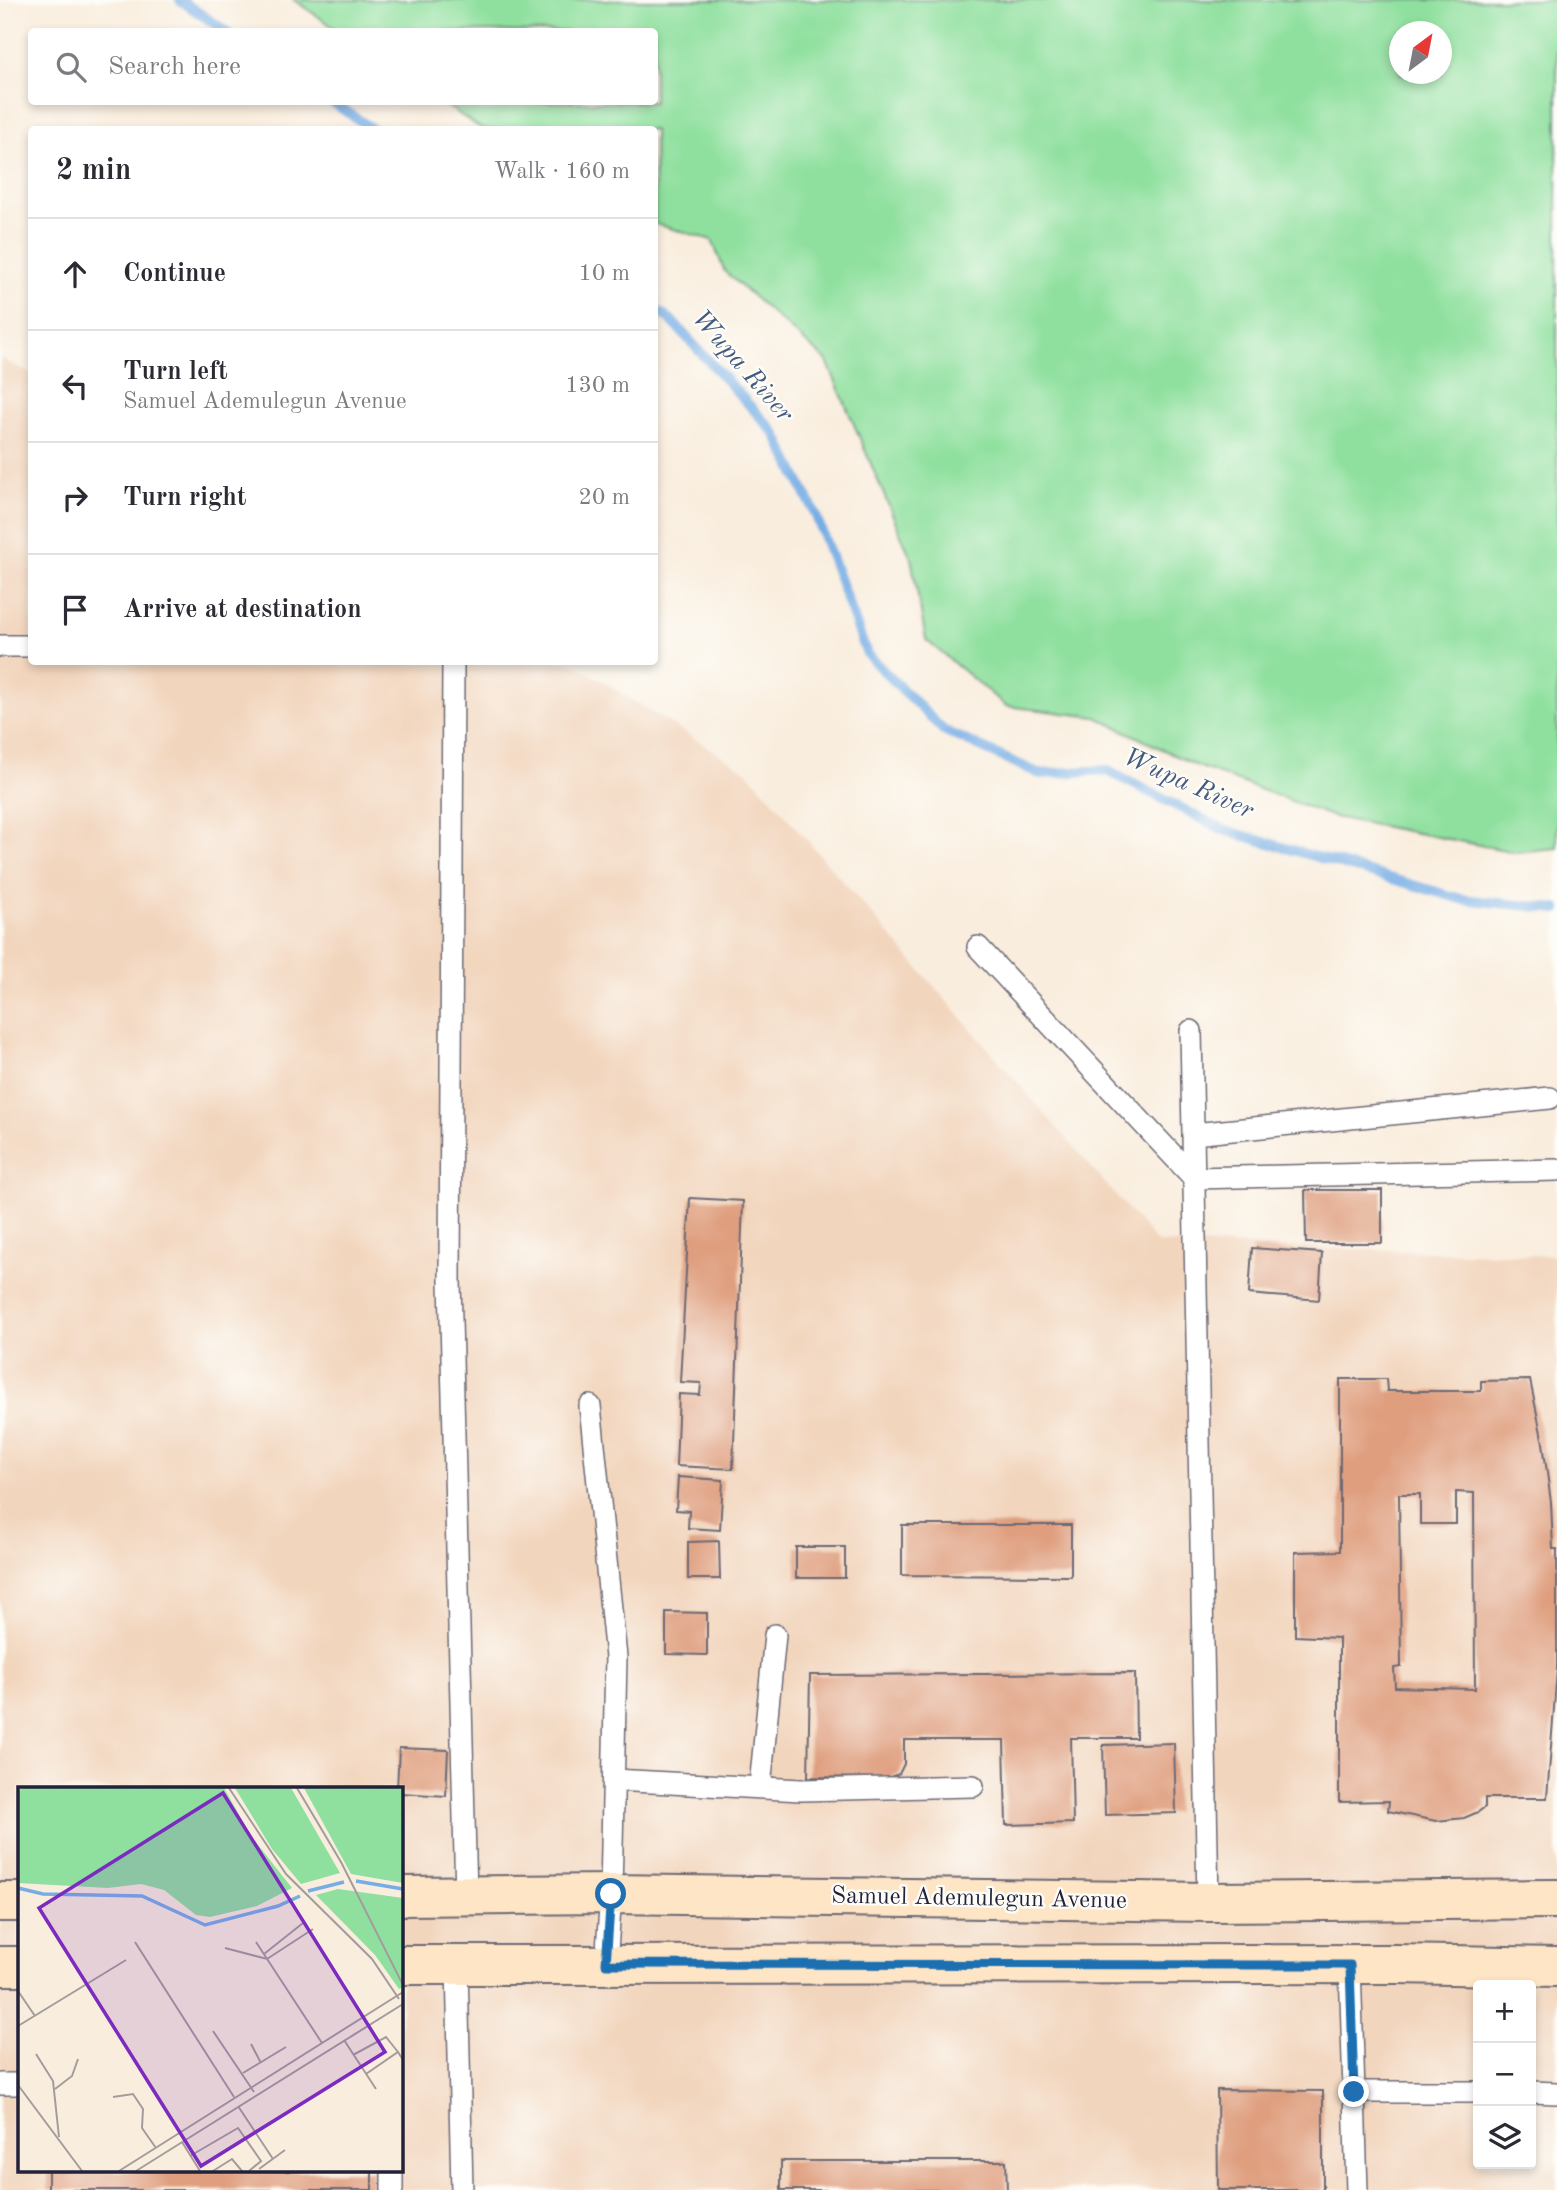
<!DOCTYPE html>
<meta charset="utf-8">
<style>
:root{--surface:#fff;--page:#f7f7f7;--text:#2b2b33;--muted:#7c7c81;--line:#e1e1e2}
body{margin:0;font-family:"Old Standard TT",serif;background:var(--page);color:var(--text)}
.controls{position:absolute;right:21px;bottom:21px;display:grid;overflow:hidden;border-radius:7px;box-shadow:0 4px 10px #0003}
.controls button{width:63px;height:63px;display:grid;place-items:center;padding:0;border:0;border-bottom:2px solid var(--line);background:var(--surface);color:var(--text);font:35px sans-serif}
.compass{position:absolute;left:1389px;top:21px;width:63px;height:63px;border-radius:50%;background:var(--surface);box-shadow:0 4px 10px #0003;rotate:32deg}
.stop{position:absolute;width:21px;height:21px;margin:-16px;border:5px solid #1f6fb2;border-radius:50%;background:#fff}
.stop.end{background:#1f6fb2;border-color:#fff;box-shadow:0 2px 7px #0008}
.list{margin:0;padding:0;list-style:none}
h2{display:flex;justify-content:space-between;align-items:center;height:91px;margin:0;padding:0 28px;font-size:30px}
h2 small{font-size:23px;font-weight:400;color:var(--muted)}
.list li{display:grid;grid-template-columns:46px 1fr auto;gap:21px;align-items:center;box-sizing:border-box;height:112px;padding:0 28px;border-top:2px solid var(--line)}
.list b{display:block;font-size:26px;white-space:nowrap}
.list p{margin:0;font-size:23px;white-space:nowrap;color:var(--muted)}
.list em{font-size:23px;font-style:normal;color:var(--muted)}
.icon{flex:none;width:38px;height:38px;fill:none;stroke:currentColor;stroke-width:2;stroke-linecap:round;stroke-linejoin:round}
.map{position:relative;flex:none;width:1557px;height:2190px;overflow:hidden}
.search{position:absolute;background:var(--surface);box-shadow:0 4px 10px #0003;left:28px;top:28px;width:630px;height:77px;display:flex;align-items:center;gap:18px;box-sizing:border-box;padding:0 24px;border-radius:7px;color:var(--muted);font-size:26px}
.panel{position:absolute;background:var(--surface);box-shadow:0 4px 10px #0003;left:28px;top:126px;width:630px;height:539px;border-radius:7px}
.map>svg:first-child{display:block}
.built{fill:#f2d5bd;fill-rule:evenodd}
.green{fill:#8fe09f;stroke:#58816d;stroke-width:2;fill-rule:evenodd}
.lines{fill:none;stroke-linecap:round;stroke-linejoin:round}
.stream{stroke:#76ade5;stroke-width:10}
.building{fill:#df9e7e;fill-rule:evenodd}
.lane-casing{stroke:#6d6974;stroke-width:24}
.secondary-casing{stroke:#6d6974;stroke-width:42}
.lane{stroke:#fff;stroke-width:21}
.secondary{stroke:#fde5c5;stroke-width:38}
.route{stroke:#1f6fb2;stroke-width:9}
.labels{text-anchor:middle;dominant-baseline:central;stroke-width:5;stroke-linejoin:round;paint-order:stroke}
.street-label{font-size:24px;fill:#22223b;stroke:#fdfcf7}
.water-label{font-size:26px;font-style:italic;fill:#445a7f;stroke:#fdfcf7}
.inset-river{fill:none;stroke:#76ade5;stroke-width:3.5}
.inset-road{fill:none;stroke:#a39c9c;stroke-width:2}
.view{fill:#7b2cbf;fill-opacity:0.15;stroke:#7b2cbf;stroke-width:3.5}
.inset-edge{fill:none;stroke:#22223b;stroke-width:3.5}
</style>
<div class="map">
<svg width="1557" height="2190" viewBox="0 0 1557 2190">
<rect width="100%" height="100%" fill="#fdfcf7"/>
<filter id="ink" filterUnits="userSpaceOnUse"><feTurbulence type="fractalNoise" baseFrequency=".0143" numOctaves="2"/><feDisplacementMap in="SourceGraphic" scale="14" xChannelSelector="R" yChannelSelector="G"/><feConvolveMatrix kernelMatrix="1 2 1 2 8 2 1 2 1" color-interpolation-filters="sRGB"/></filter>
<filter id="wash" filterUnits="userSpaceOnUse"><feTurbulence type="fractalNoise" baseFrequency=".00686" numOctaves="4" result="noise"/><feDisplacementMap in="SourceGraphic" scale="28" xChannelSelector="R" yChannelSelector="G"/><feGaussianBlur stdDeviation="1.57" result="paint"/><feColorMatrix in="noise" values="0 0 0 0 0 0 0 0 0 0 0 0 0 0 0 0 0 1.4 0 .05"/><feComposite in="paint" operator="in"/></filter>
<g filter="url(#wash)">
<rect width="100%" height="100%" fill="#f9eddd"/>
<path class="built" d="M0 358 31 374 32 662H571L748 772 1157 1243 1557 1256V2190H0ZM19 1789H401V2171H19ZM1478 1985H1531V2164H1478Z"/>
<path class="green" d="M294 0H1557V848L1515 852 1334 817 1195 765 1096 717 1006 706 926 640 911 558 827 361 725 272 712 240 655 224 654 130 482 129 441 102H654V32L339 31ZM1400 32H1442V74H1400Z"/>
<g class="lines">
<g class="stream">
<polyline points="180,0 227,32"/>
<polyline points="332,102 374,130"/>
<polyline points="654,309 670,319 775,433 815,513 867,654 943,730 1040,774 1106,770 1224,830 1461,899 1557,909"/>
</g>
</g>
<g id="blocks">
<g class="building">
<polygon points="1305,1190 1382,1190 1382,1243 1306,1243"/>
<polygon points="690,1198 743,1201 733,1469 676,1466 679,1394 700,1395 701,1383 680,1382"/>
<polygon points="1252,1248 1322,1253 1319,1300 1249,1294"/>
<path d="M1340 1379H1386L1387 1391H1481V1381L1530 1380 1543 1443 1551 1502 1553 1549H1557V1669L1547 1798H1485V1807L1478 1812 1464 1818 1436 1821 1388 1811 1389 1801 1339 1802V1638L1295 1636V1552L1340 1551ZM1456 1492 1474 1493 1475 1689 1395 1687 1394 1668 1401 1667 1399 1494H1420V1524H1456Z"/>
<polygon points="678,1477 723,1480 720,1530 688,1528 689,1511 676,1510"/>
<polygon points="902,1525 1071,1525 1071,1576 902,1575"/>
<polygon points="719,1541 720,1579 688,1579 688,1542"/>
<rect x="796" y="1547" width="49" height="31"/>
<polygon points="666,1612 707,1613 707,1655 666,1654"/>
<polygon points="1135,1673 1136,1738 1071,1738 1073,1823 1006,1825 1004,1740 904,1740 904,1764 899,1774 887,1778 808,1777 810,1675"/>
<polygon points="1174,1743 1176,1813 1105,1815 1103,1745"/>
<polygon points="399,1748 448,1750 446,1796 401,1793 401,1789 397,1789"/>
<polygon points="1217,2090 1323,2091 1323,2190 1218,2190"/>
<polygon points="781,2161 1006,2161 1007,2190 781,2190"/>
<rect x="48" y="2171" width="324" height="19"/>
</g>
</g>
</g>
<g filter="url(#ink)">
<use href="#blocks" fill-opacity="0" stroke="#6d6974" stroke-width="2"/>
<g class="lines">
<g class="lane-casing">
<g id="lane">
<polyline points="0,646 32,646"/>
<polyline points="453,662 450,1281 466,1895"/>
<polyline points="978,947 1194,1178 1557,1170"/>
<polyline points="1191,1031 1208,1902"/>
<polyline points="1193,1134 1550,1098"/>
<polyline points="590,1406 616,1657 611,1894 606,1964"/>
<polyline points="614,1780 801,1790 973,1786"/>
<polyline points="760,1787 775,1635"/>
<polyline points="457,1965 462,2190"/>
<polyline points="1350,1965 1357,2190"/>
<polyline points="0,2084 19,2084"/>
<polyline points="1354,2092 1478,2092"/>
<polyline points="1531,2092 1557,2093"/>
<polyline points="392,2171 392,2190"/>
</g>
</g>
<g class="secondary-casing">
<g id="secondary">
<polyline points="401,1896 611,1894 1208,1902 1557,1899"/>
<polyline points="0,1902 19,1902"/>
<polyline points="401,1965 1396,1964 1557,1967"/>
<polyline points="0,1966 19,1966"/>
</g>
</g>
<use href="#lane" class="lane"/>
<use href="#secondary" class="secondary"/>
</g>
</g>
<g class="lines" filter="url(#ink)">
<polyline class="route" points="611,1894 606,1964 1350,1965 1354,2092"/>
</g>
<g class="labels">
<g class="street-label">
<text transform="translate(979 1899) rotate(1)">Samuel Ademulegun Avenue</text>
</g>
<g class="water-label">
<text transform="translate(742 366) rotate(49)">Wupa River</text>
<text transform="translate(1188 784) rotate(24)">Wupa River</text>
</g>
</g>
<g transform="translate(18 1787)">
<rect width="385" height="385" fill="#f9eddd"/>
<path d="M5 1H206L233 49 274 101 239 119 192 130 178 128 146 103 123 97 90 101 0 96V4ZM217 1H273L322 86 283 97 254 62ZM286 1H385V96L333 87ZM320 102 385 111V200L381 202 357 168 298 108Z" fill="#8fe09f"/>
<path class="inset-river" d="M338 94 385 102M0 101 25 107 124 109 187 138 260 119 282 109M290 104 326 95"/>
<path class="inset-road" d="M211 1 268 87 354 172 381 212M279 1 323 75 385 198M117 155 216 310M238 155 304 256M207 161 249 172 295 142M246 167 285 136M0 204 17 229M0 239 108 173M195 244 236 305M326 253 358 302M233 257 243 276M18 267 35 294 41 350M335 268 368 250 380 265M225 286 268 260M348 287 380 265 385 273M0 298 64 384M37 302 54 289 60 272M95 310 115 307 125 322 124 341 138 361M220 319 255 372M164 355 182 384M172 369 220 341 243 374 231 384M241 382 267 363M101 384 385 205M118 384 385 217M195 384 214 372 224 384"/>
<path class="view" d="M205 6 367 265 183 379 21 121Z"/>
<rect width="385" height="385" class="inset-edge"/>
</g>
</svg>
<div class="controls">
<button>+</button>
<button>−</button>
<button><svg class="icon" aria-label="layers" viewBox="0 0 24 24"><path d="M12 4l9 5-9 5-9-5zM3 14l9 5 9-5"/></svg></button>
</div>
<svg class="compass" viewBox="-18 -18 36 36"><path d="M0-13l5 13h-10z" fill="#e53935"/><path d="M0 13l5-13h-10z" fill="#7c7c81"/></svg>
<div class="stop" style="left:611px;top:1894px"></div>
<div class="stop end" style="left:1354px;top:2092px"></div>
<div class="search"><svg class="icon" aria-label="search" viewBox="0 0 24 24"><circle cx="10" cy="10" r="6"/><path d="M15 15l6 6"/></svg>Search here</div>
<section class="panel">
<h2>2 min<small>Walk · 160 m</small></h2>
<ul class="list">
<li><svg class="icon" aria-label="ahead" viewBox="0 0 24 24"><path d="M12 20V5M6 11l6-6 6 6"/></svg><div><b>Continue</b></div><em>10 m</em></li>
<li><svg class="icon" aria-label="left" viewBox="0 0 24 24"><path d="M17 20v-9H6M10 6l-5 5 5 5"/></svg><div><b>Turn left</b><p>Samuel Ademulegun Avenue</p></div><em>130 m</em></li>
<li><svg class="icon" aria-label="right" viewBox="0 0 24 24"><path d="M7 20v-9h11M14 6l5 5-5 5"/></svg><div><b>Turn right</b></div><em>20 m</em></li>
<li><svg class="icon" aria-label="arrive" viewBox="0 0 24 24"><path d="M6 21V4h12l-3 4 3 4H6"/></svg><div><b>Arrive at destination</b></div></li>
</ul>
</section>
</div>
